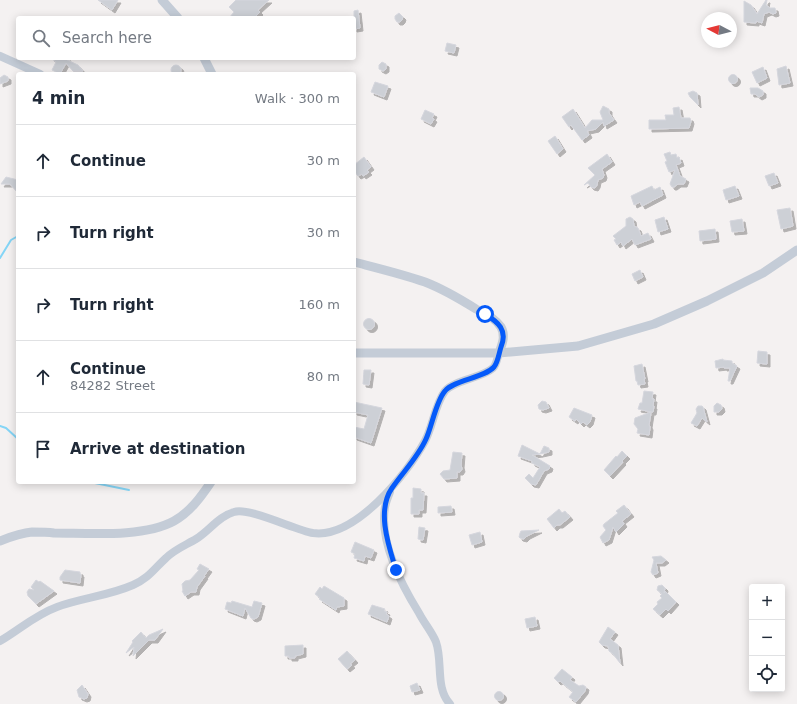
<!DOCTYPE html>
<meta charset="utf-8">
<style>
:root{--surface:#fff;--page:#f2f2f3;--text:#1f2937;--muted:#747a83;--line:#e0e1e3}
body{margin:0;font-family:"DejaVu Sans",sans-serif;background:var(--page);color:var(--text)}
.controls{position:absolute;right:12px;bottom:12px;display:grid;overflow:hidden;border-radius:4px;box-shadow:0 2px 10px #0003}
.controls button{width:36px;height:36px;display:grid;place-items:center;padding:0;border:0;border-bottom:1px solid var(--line);background:var(--surface);color:var(--text);font:20px sans-serif}
.compass{position:absolute;left:701px;top:12px;width:36px;height:36px;border-radius:50%;background:var(--surface);box-shadow:0 2px 10px #0003;rotate:277deg}
.stop{position:absolute;width:12px;height:12px;margin:-9px;border:3px solid #055afa;border-radius:50%;background:#fff}
.stop.end{background:#055afa;border-color:#fff;box-shadow:0 1px 4px #0008}
.list{margin:0;padding:0;list-style:none}
h2{display:flex;justify-content:space-between;align-items:center;height:52px;margin:0;padding:0 16px;font-size:17px}
h2 small{font-size:13px;font-weight:400;color:var(--muted)}
.list li{display:grid;grid-template-columns:26px 1fr auto;gap:12px;align-items:center;box-sizing:border-box;height:72px;padding:0 16px;border-top:1px solid var(--line)}
.list b{display:block;font-size:15px;white-space:nowrap}
.list p{margin:0;font-size:13px;white-space:nowrap;color:var(--muted)}
.list em{font-size:13px;font-style:normal;color:var(--muted)}
.icon{flex:none;width:22px;height:22px;fill:none;stroke:currentColor;stroke-width:2;stroke-linecap:round;stroke-linejoin:round}
.map{position:relative;flex:none;width:797px;height:704px;overflow:hidden}
.search{position:absolute;background:var(--surface);box-shadow:0 2px 10px #0003;left:16px;top:16px;width:340px;height:44px;display:flex;align-items:center;gap:10px;box-sizing:border-box;padding:0 14px;border-radius:4px;color:var(--muted);font-size:15px}
.panel{position:absolute;background:var(--surface);box-shadow:0 2px 10px #0003;left:16px;top:72px;width:340px;height:412px;border-radius:4px}
.map>svg:first-child{display:block}
.lines{fill:none;stroke-linecap:round;stroke-linejoin:round}
.stream{stroke:#85d5f6;stroke-width:2}
.building{fill:#cdd0d6;stroke:#d5d6dd;filter:url(#shadow)}
.minor{stroke:#c4ccd7;stroke-width:8}
.tertiary{stroke:#c4ccd7;stroke-width:9}
.route{stroke:#055afa;stroke-width:5}
</style>
<div class="map">
<svg width="797" height="704" viewBox="0 0 797 704">
<defs>
<filter id="shadow"><feDropShadow dx="3" dy="3" stdDeviation="0" flood-color="#0004"/></filter>
</defs>
<rect width="100%" height="100%" fill="#f4f1f1"/>
<g class="lines">
<g class="stream">
<polyline points="0,258 11,240 18,236"/>
<polyline points="0,426 6,428 18,439"/>
<polyline points="90,482 129,490"/>
</g>
</g>
<g class="building">
<polygon points="98,0 118,0 112,10"/>
<polygon points="236,0 269,0 258,10 260,12 254,18 229,18 234,12 229,7"/>
<polygon points="766,0 767,0 766,5 770,8 775,8 776,13 773,14 769,12 764,14 762,23 756,21 756,23 744,22 744,1 751,5 757,14"/>
<polygon points="358,10 360,28 354,29 354,11"/>
<polygon points="399,13 403,17 402,20 400,22 397,22 395,19 395,16"/>
<polygon points="447,43 456,45 454,53 445,51"/>
<polygon points="51,58 68,58 67,60 78,65 83,71 73,71 66,63 60,74 52,70 56,62"/>
<polygon points="382,62 386,64 386,69 383,71 379,69 379,65"/>
<circle cx="176" cy="70" r="5"/>
<polygon points="786,66 790,83 779,85 777,69"/>
<polygon points="763,67 767,78 757,83 752,72"/>
<circle cx="733" cy="79" r="4.5"/>
<polygon points="4,75 8,77 8,81 0,84 0,78"/>
<polygon points="375,82 388,86 384,97 371,92"/>
<polygon points="750,88 758,88 763,91 763,95 759,97 755,94 751,94"/>
<polygon points="693,91 697,93 698,105 690,97 688,93"/>
<polygon points="603,106 609,109 609,113 614,120 604,126 603,122 596,129 587,131 589,135 582,140 571,125 569,127 562,117 573,109 585,128 592,120 603,120 600,112"/>
<polygon points="679,107 681,118 690,118 691,121 689,128 649,129 649,120 666,120 665,115 674,115 673,108"/>
<polygon points="425,110 434,114 432,118 434,119 431,124 421,119"/>
<polygon points="555,136 563,149 557,154 548,141"/>
<polygon points="670,152 671,155 676,154 677,158 679,157 681,163 676,165 680,176 686,179 684,184 678,184 674,187 672,187 670,184 675,170 669,172 665,162 667,161 664,154"/>
<polygon points="607,154 612,162 602,169 604,175 603,178 598,180 597,185 595,188 591,187 588,183 584,185 595,175 588,168"/>
<polygon points="364,157 371,167 367,170 369,172 363,176 362,174 358,176 354,171 354,165"/>
<polygon points="774,173 778,183 769,186 765,176"/>
<polygon points="6,177 18,180 18,193 10,184 1,184"/>
<polygon points="652,186 654,190 660,187 663,195 642,206 640,202 634,205 631,196"/>
<polygon points="735,186 739,196 726,200 723,190"/>
<polygon points="790,208 793,226 781,229 777,210"/>
<polygon points="630,217 633,219 634,226 638,228 641,236 648,233 651,239 635,245 632,239 623,246 621,242 617,245 614,240 616,239 613,236 626,226 626,219"/>
<polygon points="664,217 668,229 658,232 655,220"/>
<polygon points="742,219 744,231 732,232 730,221"/>
<polygon points="715,229 716,239 700,241 699,231"/>
<polygon points="640,270 643,277 635,281 632,274"/>
<circle cx="369" cy="324" r="5.5"/>
<polygon points="758,351 767,352 767,364 757,363"/>
<polygon points="723,359 723,360 732,361 732,363 737,366 730,381 728,381 730,368 724,368 724,367 716,368 715,361"/>
<polygon points="642,364 645,379 644,379 645,384 638,385 637,381 636,381 634,366"/>
<polygon points="364,370 371,370 369,385 363,384"/>
<polygon points="644,391 653,392 652,399 654,399 653,406 654,406 653,412 651,412 649,425 650,427 649,435 637,433 638,429 634,424 635,418 651,412 638,409 640,403 642,403"/>
<polygon points="542,401 546,402 549,408 543,410 539,409 538,405"/>
<polygon points="354,402 382,408 371,443 354,437 354,427 364,429 368,415 354,412"/>
<polygon points="717,403 721,405 722,409 719,412 714,412 714,406"/>
<polygon points="698,406 702,406 703,407 707,422 702,418 697,426 691,423 697,413 696,409"/>
<polygon points="574,408 592,415 590,422 587,425 583,422 581,424 576,419 575,421 569,417"/>
<polygon points="522,445 540,454 532,455 550,466 549,469 544,471 536,485 531,484 525,478 529,474 533,478 540,467 532,463 532,461 518,456"/>
<polygon points="544,446 549,448 549,452 540,454"/>
<polygon points="622,451 627,456 622,461 623,462 610,476 604,470 616,456 617,457"/>
<polygon points="453,452 462,453 461,465 462,469 460,472 457,472 457,478 444,479 440,474 443,471 450,470"/>
<polygon points="413,488 421,489 421,493 424,493 423,510 419,510 419,514 411,514 411,498 413,498"/>
<polygon points="624,505 631,514 622,521 624,524 616,532 613,527 609,540 603,543 600,537 606,530 603,526 604,524 618,513 616,511"/>
<polygon points="451,506 452,512 438,513 438,507"/>
<polygon points="559,509 562,513 565,511 570,517 560,525 557,525 554,528 547,519"/>
<polygon points="419,527 425,528 423,540 418,539"/>
<polygon points="539,530 527,536 524,539 520,538 519,537 520,533 521,531"/>
<polygon points="480,532 482,542 472,545 469,535"/>
<polygon points="355,542 374,550 371,558 365,556 364,561 354,558 355,554 351,552"/>
<polygon points="661,556 666,560 662,563 656,563 658,573 653,575 651,572 654,560 652,557"/>
<polygon points="200,564 209,569 204,576 205,576 197,587 196,592 191,592 185,596 182,591 183,591 182,584 185,581 190,580 199,570 197,569"/>
<polygon points="65,570 80,572 80,574 81,574 80,583 60,580 60,577"/>
<polygon points="36,580 39,582 40,581 54,591 36,604 28,596 27,592 29,589 34,590 31,587"/>
<polygon points="662,585 665,588 664,593 665,591 676,602 668,611 666,609 660,615 653,609 658,604 657,602 662,598 660,596 662,594 657,590 658,586"/>
<polygon points="324,586 344,598 344,606 337,607 336,610 319,599 320,598 315,594 320,587 322,589"/>
<polygon points="232,601 252,607 254,601 262,603 258,617 254,619 251,618 245,608 243,616 225,609 227,602 231,603"/>
<polygon points="372,605 385,609 384,611 387,612 386,614 389,616 387,622 368,614"/>
<polygon points="535,617 537,626 527,628 525,619"/>
<polygon points="608,627 615,632 610,639 618,645 620,663 613,654 609,651 608,646 602,645 599,642"/>
<polygon points="163,629 155,640 149,640 133,656 134,647 126,653 133,642 132,641 141,632 146,638 149,635"/>
<polygon points="303,645 303,654 295,656 295,658 289,658 289,656 285,656 285,646"/>
<polygon points="347,651 355,660 350,664 352,665 347,669 338,659"/>
<polygon points="562,669 572,677 570,680 579,686 583,685 586,687 585,691 576,702 569,697 573,692 560,681 558,682 554,678"/>
<polygon points="417,683 420,690 412,692 410,686"/>
<polygon points="82,685 88,694 87,698 84,699 79,697 77,690"/>
<circle cx="499" cy="696" r="4.5"/>
</g>
<g class="lines">
<g class="minor">
<polyline points="0,56 40,74"/>
<path d="M390 492C388 497 386 502 385 507 379 542 401 584 419 613 424 623 432 632 436 642 443 662 435 688 450 704"/>
<path d="M0 641C19 630 35 615 57 607 81 598 108 596 133 585 149 578 154 569 166 558 175 549 186 545 196 539 209 531 219 516 234 512 249 507 295 530 313 533 355 539 407 474 425 441 433 426 435 404 445 391 454 380 482 378 493 368 497 364 497 358 499 353"/>
</g>
<g class="tertiary">
<polyline points="162,0 178,18"/>
<polyline points="204,58 212,74"/>
<path d="M354 262C377 268 402 274 425 282 443 289 460 299 476 309 485 313 496 319 501 327 506 336 502 344 499 353"/>
<polyline points="354,353 499,353 578,346 654,324 707,301 763,273 797,250"/>
<path d="M0 541C10 537 21 533 32 532 39 532 47 532 54 533 88 533 143 538 174 521 190 512 201 497 211 482"/>
</g>
</g>
<g class="lines">
<path class="route" d="M396 570C389 547 376 511 392 488 403 472 418 457 426 439 432 426 436 401 445 391 454 380 484 378 494 367 498 362 499 353 501 347 508 330 498 322 485 314"/>
</g>
</svg>
<div class="controls">
<button>+</button>
<button>−</button>
<button><svg class="icon" aria-label="locate" viewBox="0 0 24 24"><circle cx="12" cy="12" r="6"/><path d="M12 2v4M12 18v4M2 12h4M18 12h4"/></svg></button>
</div>
<svg class="compass" viewBox="-18 -18 36 36"><path d="M0-13l5 13h-10z" fill="#e53935"/><path d="M0 13l5-13h-10z" fill="#747a83"/></svg>
<div class="stop" style="left:485px;top:314px"></div>
<div class="stop end" style="left:396px;top:570px"></div>
<div class="search"><svg class="icon" aria-label="search" viewBox="0 0 24 24"><circle cx="10" cy="10" r="6"/><path d="M15 15l6 6"/></svg>Search here</div>
<section class="panel">
<h2>4 min<small>Walk · 300 m</small></h2>
<ul class="list">
<li><svg class="icon" aria-label="ahead" viewBox="0 0 24 24"><path d="M12 20V5M6 11l6-6 6 6"/></svg><div><b>Continue</b></div><em>30 m</em></li>
<li><svg class="icon" aria-label="right" viewBox="0 0 24 24"><path d="M7 20v-9h11M14 6l5 5-5 5"/></svg><div><b>Turn right</b></div><em>30 m</em></li>
<li><svg class="icon" aria-label="right" viewBox="0 0 24 24"><path d="M7 20v-9h11M14 6l5 5-5 5"/></svg><div><b>Turn right</b></div><em>160 m</em></li>
<li><svg class="icon" aria-label="ahead" viewBox="0 0 24 24"><path d="M12 20V5M6 11l6-6 6 6"/></svg><div><b>Continue</b><p>84282 Street</p></div><em>80 m</em></li>
<li><svg class="icon" aria-label="arrive" viewBox="0 0 24 24"><path d="M6 21V4h12l-3 4 3 4H6"/></svg><div><b>Arrive at destination</b></div></li>
</ul>
</section>
</div>
